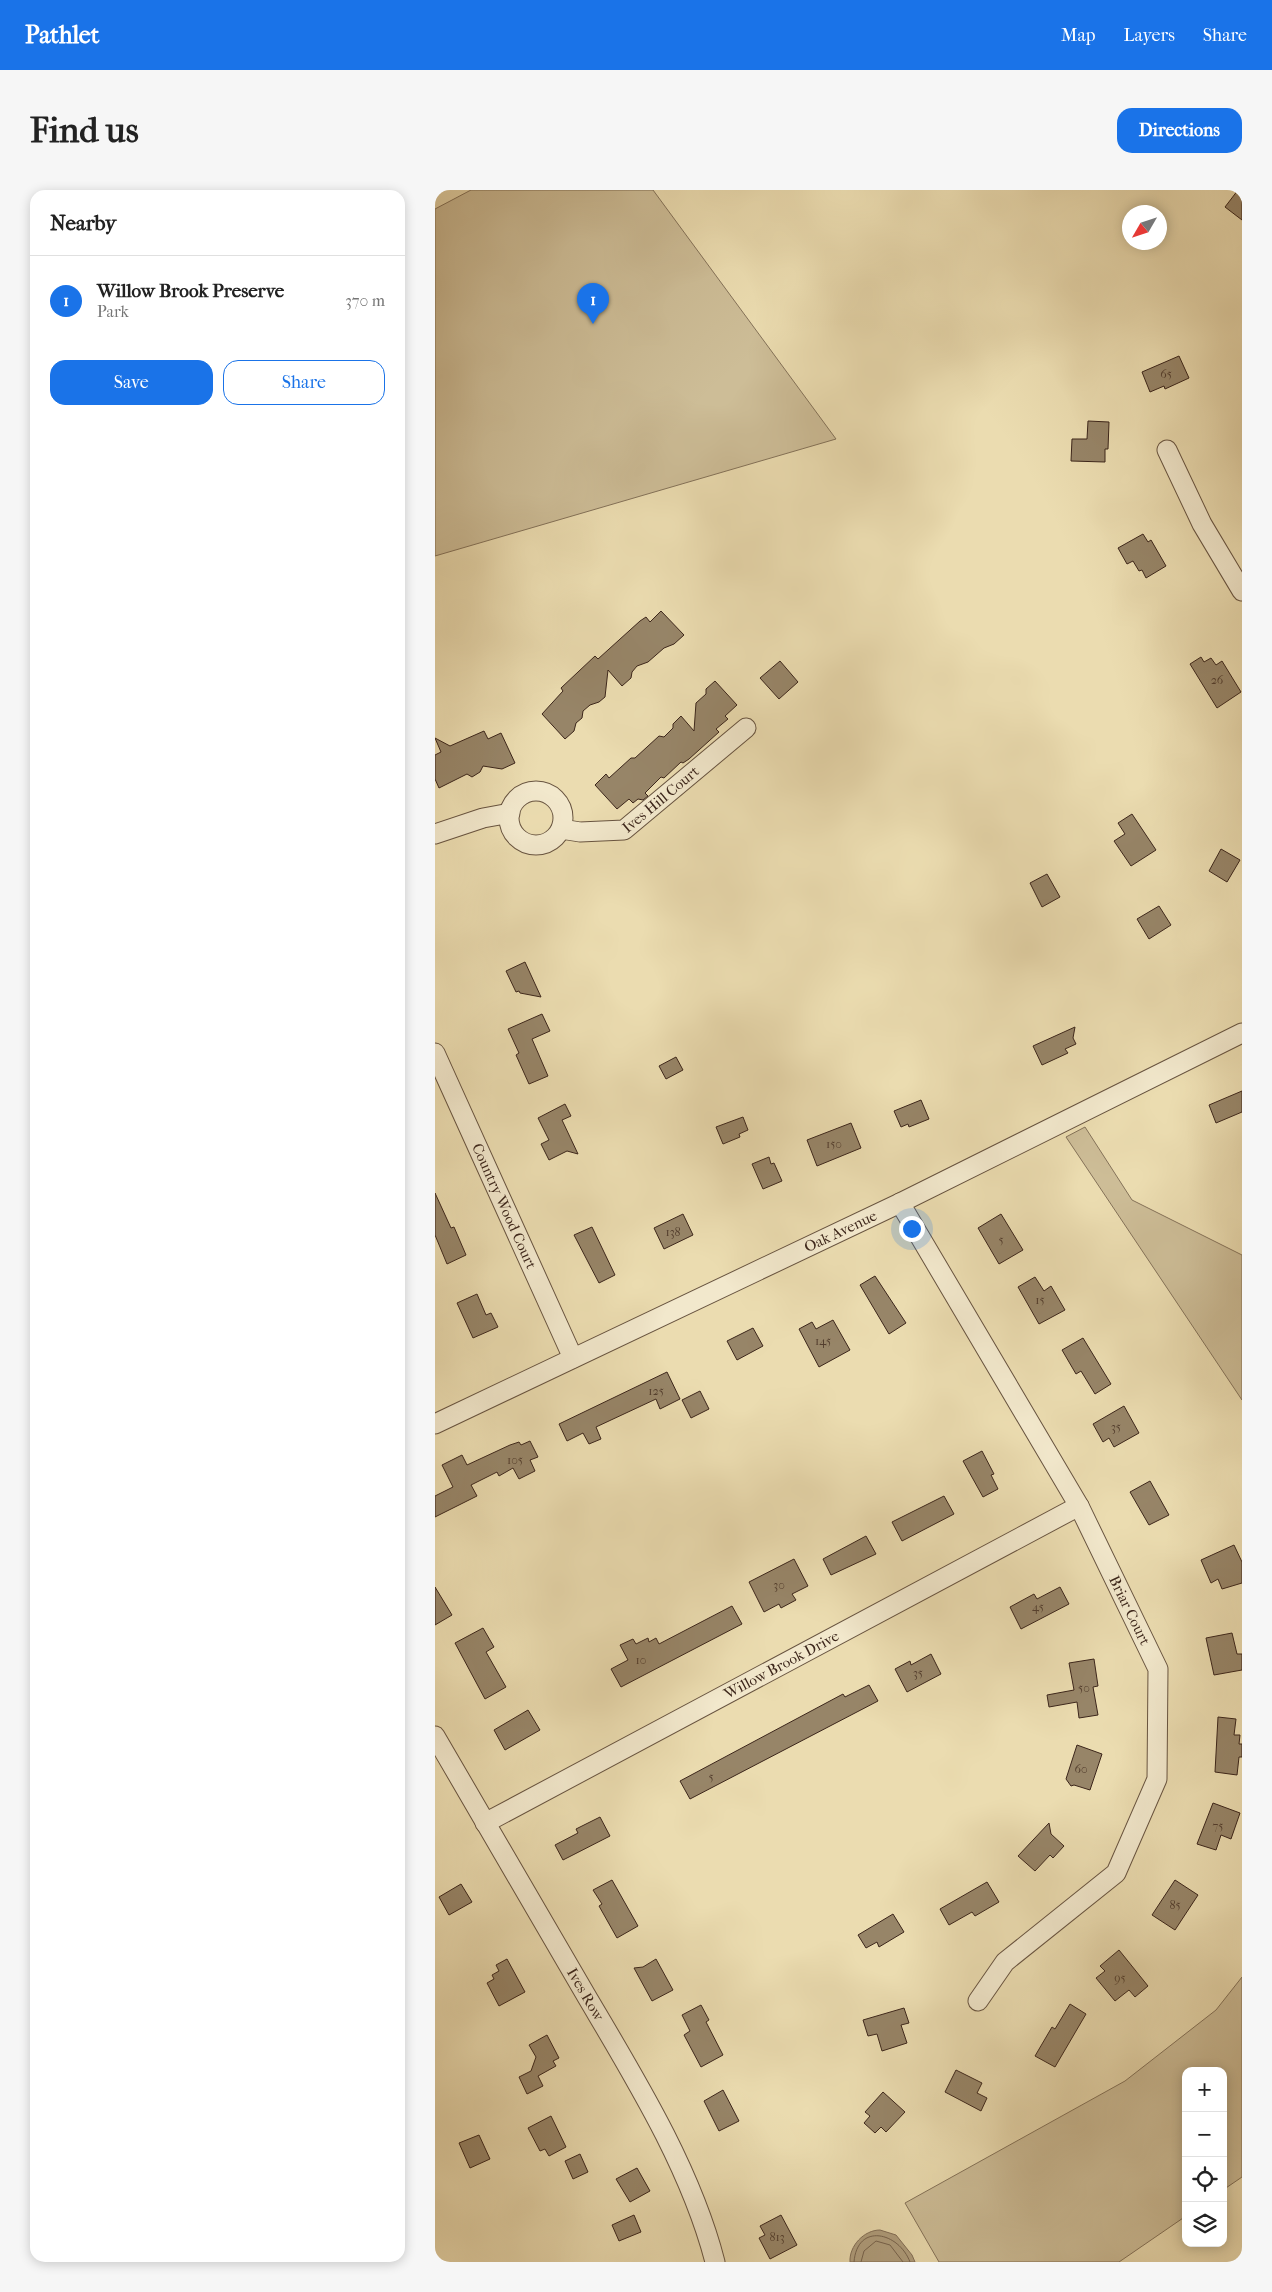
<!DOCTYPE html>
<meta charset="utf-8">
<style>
:root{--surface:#fff;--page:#f6f6f6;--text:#222;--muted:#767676;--line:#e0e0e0;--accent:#1a73e8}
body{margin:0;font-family:"IM FELL French Canon",serif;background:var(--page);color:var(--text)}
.controls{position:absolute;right:15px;bottom:15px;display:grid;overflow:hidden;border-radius:10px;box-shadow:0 2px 12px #0003}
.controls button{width:45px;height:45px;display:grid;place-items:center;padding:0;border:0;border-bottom:1px solid var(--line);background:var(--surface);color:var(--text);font:25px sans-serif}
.compass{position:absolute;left:687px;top:15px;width:45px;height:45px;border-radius:50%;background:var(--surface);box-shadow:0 2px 12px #0003;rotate:231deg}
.you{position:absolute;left:476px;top:1038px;width:18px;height:18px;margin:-12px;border:4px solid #fff;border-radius:50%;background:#1a73e8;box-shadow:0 0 0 8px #1a73e833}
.badge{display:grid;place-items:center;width:32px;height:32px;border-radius:50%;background:var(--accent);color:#fff;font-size:16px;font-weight:700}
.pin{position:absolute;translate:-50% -41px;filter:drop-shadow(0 1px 2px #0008)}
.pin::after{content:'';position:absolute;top:26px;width:18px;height:15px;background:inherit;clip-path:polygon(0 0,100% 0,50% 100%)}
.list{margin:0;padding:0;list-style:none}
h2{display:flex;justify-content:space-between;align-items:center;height:65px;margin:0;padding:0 20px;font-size:21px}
h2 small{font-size:16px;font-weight:400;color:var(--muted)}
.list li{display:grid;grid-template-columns:32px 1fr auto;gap:15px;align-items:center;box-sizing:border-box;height:90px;padding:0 20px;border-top:1px solid var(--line)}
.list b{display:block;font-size:19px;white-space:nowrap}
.list p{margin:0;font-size:16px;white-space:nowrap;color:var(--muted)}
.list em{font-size:16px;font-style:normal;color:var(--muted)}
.actions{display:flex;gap:10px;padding:15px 20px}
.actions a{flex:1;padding:11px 0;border:1px solid var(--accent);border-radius:15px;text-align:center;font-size:18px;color:var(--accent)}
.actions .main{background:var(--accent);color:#fff}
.icon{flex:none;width:28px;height:28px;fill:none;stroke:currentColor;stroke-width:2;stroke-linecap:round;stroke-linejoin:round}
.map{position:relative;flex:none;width:807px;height:2072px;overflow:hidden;border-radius:15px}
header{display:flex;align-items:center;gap:30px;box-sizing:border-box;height:70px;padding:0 25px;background:var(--accent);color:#fff}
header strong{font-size:24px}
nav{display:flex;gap:28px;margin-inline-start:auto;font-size:18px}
.intro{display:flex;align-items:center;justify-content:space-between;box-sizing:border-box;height:120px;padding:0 30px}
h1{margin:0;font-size:35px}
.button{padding:12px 22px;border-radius:15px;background:var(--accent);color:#fff;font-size:18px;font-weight:700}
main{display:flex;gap:30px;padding:0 30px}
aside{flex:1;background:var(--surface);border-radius:15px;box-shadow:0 2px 12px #0003}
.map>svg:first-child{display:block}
.green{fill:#cdbd97;stroke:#847259}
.water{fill:#b09e7d;stroke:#826e56}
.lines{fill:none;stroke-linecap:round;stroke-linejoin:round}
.shore{stroke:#76624c;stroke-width:1}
.building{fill:#978568;stroke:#3c261b}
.minor-casing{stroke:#685440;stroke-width:21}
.minor{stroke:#f2e8cc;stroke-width:19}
.labels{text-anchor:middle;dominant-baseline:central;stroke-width:4;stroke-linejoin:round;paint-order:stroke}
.number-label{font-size:12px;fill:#533e2e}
.street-label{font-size:15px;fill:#3c261b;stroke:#f2e8cc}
</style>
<header>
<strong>Pathlet</strong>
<nav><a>Map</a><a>Layers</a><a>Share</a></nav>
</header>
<div class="intro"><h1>Find us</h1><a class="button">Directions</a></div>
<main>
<aside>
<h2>Nearby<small></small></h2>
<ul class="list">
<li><span class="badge">1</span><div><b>Willow Brook Preserve</b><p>Park</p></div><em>370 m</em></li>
</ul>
<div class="actions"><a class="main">Save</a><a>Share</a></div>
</aside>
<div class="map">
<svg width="807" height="2072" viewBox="0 0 807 2072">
<rect width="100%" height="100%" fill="#ebdcb0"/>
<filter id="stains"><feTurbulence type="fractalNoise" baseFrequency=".004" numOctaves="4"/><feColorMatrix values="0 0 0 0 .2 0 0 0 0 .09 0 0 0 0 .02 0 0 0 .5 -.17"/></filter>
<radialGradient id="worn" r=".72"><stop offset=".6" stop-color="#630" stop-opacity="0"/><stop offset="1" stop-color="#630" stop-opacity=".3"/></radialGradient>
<g class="green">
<polygon points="36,0 218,0 401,249 0,366 0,19"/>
<polygon points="650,937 697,1010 807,1065 807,1210 631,947"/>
<polygon points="807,1787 807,1987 788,2000 788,1881 751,1881 751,2026 684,2072 504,2072 470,2013 690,1891 781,1820"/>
</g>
<path class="water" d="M445 2040 461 2045 477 2065 480 2072H415C414 2056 429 2040 445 2040Z"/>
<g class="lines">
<g class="shore">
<path d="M419 2072C422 2032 464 2042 475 2072"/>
<polyline points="426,2072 429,2061 441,2051 455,2055 468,2072"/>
</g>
</g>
<g class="building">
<polygon points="803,0 807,0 807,30 790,17"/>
<polygon points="744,166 754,188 730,199 729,196 715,202 707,182"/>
<polygon points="653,231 674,232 673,259 670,259 670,272 636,271 637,249 652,249"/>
<polygon points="708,344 713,352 716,350 731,376 711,388 707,380 704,381 698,371 692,374 683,358"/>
<polygon points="226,421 249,445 239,454 229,458 213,472 202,476 197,482 196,488 187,496 173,480 170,507 164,512 155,515 148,521 147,528 141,533 139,541 130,549 107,524 128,501 126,498 160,466 163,469 205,431 211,427 215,432"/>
<polygon points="766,467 769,472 776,468 781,475 787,471 806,502 782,518 755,474"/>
<polygon points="345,471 363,492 344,509 325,488"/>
<polygon points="280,491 302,515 290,526 293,529 281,539 284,542 254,569 248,573 246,572 229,588 226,587 210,603 213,606 208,610 203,609 198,613 194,609 182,619 160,595 171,584 174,588 196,568 200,568 224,546 229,547 238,538 238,534 246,526 259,541 261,513 271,504 271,499"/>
<polygon points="49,541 53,549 66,543 80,573 67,579 48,576 45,582 37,587 32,584 4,598 0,589 0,565 6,562 0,548 15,556"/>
<polygon points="697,624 721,660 696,676 679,651 690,644 683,633"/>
<polygon points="786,659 805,670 792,692 774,681"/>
<polygon points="612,684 625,707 607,717 595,693"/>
<polygon points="724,716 736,735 714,749 702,729"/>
<polygon points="90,772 106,807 85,803 84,801 81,802 71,781"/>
<polygon points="107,824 115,841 97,849 113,886 94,894 81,865 84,863 73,839"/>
<polygon points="640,837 638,848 641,854 630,859 633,863 607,875 598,856"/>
<polygon points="241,867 248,880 231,889 224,876"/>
<polygon points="807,901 807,922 781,933 774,915"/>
<polygon points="486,910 494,929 474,937 473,934 466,937 459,921"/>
<polygon points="130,914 136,926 127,930 143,964 132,961 114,970 106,954 114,950 103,928"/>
<polygon points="308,927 313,940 304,944 305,947 288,954 281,937"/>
<polygon points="416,933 426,958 382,976 372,950"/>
<polygon points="334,967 336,974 339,973 347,991 328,999 317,974"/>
<polygon points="0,1003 16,1038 19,1037 31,1065 12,1074 0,1045"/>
<polygon points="248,1024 258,1045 229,1059 219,1038"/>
<polygon points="566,1024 588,1060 564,1074 543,1038"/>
<polygon points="157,1037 180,1085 164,1093 139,1045"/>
<polygon points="440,1086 471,1133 454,1144 425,1095"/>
<polygon points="600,1087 609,1101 616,1096 630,1120 604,1134 583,1097"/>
<polygon points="42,1104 51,1125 56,1123 63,1137 38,1148 22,1113"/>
<polygon points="398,1130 415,1160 384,1177 364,1139 377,1132 381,1139"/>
<polygon points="318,1138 328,1156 302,1170 292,1151"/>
<polygon points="648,1148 676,1194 660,1204 646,1181 641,1184 627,1160"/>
<polygon points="232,1182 245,1209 225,1219 221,1209 161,1237 166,1249 154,1254 148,1243 132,1251 124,1234"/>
<polygon points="265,1201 274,1219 256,1228 247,1210"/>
<polygon points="689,1216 704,1243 679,1257 674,1248 668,1252 658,1234"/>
<polygon points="95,1251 103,1267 95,1270 100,1281 84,1289 78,1278 64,1286 62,1282 36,1295 42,1306 0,1327 0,1306 18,1297 7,1275 27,1265 32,1275 75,1255 84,1252 86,1255"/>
<polygon points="547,1261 559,1284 556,1285 563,1299 548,1307 528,1271"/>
<polygon points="715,1291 734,1325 714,1335 695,1302"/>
<polygon points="509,1306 519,1324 467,1351 457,1332"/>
<polygon points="431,1346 441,1364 396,1385 388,1369"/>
<polygon points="799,1355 807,1372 807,1393 787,1399 783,1389 776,1393 766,1370"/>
<polygon points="359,1369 373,1396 357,1404 361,1410 346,1418 344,1414 329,1422 314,1392"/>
<polygon points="0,1397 17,1425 0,1435"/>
<polygon points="625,1397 634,1414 586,1439 575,1417 599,1404 602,1409"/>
<polygon points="297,1416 307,1434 186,1497 176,1479 193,1470 185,1455 198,1449 201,1454 213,1448 214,1452 221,1448 224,1454"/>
<polygon points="48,1438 59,1457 51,1462 71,1497 50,1509 20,1453"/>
<polygon points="797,1443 802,1464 807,1464 807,1480 779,1485 771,1448"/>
<polygon points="496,1464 506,1484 472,1502 460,1479 475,1471 476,1475"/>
<polygon points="659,1469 663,1496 658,1497 663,1525 644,1528 642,1512 614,1517 612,1505 639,1500 634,1473"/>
<polygon points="434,1495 443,1511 255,1609 245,1591 408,1504 410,1507"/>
<polygon points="93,1520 105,1540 70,1560 59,1540"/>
<polygon points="783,1527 801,1529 799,1545 805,1545 804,1554 807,1554 807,1567 804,1567 802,1585 780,1582"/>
<polygon points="642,1555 667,1564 655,1600 639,1595 636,1596 631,1589"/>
<polygon points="778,1613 805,1623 796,1649 786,1645 781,1660 762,1654"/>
<polygon points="165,1627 175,1646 128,1670 120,1655 143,1643 141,1639"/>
<polygon points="614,1633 616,1644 629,1656 618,1668 615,1665 600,1681 583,1666"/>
<polygon points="177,1690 203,1736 182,1748 164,1716 167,1714 158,1700"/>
<polygon points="740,1690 763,1705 740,1740 717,1725"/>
<polygon points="552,1692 564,1712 540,1726 537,1722 514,1735 505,1719"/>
<polygon points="26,1694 37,1712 14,1725 4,1707"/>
<polygon points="458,1724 469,1742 444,1757 442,1752 431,1758 423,1745"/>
<polygon points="684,1760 713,1796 700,1807 694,1800 680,1811 661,1788 670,1781 665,1776"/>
<polygon points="72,1769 90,1802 64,1816 52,1793 59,1789 57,1785 64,1781 61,1775"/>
<polygon points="221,1769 238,1800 217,1811 199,1778 208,1777"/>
<polygon points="635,1814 651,1824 620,1877 600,1866 617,1837 620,1839"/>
<polygon points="266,1815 274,1830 271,1832 288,1865 266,1877 249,1845 255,1841 247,1825"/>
<polygon points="469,1818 474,1833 466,1835 472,1853 447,1861 442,1844 433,1846 428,1830"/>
<polygon points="112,1845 124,1868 118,1871 121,1876 103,1886 108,1896 92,1904 84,1887 96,1881 101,1867 94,1855"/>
<polygon points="521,1880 547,1893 542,1903 552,1908 546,1921 510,1902"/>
<polygon points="288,1900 304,1931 284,1941 269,1911"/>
<polygon points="448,1902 470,1922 451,1942 446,1937 440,1943 429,1933 435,1926 430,1922"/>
<polygon points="116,1926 131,1957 114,1966 110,1959 105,1961 93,1938"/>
<polygon points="44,1945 55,1969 35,1978 24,1953"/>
<polygon points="145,1964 153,1982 138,1989 130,1971"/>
<polygon points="202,1978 215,2001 195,2012 181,1989"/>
<polygon points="199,2025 206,2042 184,2051 177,2035"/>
<polygon points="346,2025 362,2055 335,2069 324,2048 330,2045 325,2036"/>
</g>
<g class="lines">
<g class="minor-casing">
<g id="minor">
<polyline points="732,260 767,334 807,401"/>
<circle cx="101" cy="628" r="27"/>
<path id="s1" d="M126 639 145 642 189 640 311 538"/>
<polyline points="0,644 48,628 75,623"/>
<path id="s2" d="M0 863 138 1168"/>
<path id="s3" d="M465 1013 644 1316 723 1479 722 1589 681 1683 570 1772 543 1811"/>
<path id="s4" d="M0 1234 465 1013 807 843"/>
<path id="s5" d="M0 1546C50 1633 101 1720 152 1807 201 1890 256 1979 280 2072"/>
<path id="s6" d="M50 1633 644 1316"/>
</g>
</g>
<use href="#minor" class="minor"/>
</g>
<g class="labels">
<g class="number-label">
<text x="731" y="184">65</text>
<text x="782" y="490">26</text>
<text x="399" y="954">150</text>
<text x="238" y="1042">138</text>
<text x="566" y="1050">5</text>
<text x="605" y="1110">15</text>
<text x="388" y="1151">145</text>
<text x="221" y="1201">125</text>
<text x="681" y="1237">35</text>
<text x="80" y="1270">105</text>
<text x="344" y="1395">30</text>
<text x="603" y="1417">45</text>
<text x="206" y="1470">10</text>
<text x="483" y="1483">35</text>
<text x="649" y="1498">50</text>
<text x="646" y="1579">60</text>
<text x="276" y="1587">5</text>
<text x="783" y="1636">75</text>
<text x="740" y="1715">85</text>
<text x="685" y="1788">95</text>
<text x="342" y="2047">813</text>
</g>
<g class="street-label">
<text stroke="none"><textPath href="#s1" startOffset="111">Ives Hill Court</textPath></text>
<text stroke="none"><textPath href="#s2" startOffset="168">Country Wood Court</textPath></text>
<text stroke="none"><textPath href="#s4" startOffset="449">Oak Avenue</textPath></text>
<text stroke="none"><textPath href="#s3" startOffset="468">Briar Court</textPath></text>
<text stroke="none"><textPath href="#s6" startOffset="336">Willow Brook Drive</textPath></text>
<text stroke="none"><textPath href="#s5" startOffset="299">Ives Row</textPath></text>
</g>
</g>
<rect width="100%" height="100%" filter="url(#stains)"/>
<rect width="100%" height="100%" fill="url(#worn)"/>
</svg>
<div class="controls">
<button>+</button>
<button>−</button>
<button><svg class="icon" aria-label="locate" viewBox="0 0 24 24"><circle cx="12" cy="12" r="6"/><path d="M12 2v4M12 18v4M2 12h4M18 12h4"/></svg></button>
<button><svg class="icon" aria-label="layers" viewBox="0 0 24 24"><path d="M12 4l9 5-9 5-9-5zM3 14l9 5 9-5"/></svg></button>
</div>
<svg class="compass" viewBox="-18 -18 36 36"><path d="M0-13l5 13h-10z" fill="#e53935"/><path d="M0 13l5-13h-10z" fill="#767676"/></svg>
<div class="you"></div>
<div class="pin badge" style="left:158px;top:134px">1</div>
</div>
</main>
